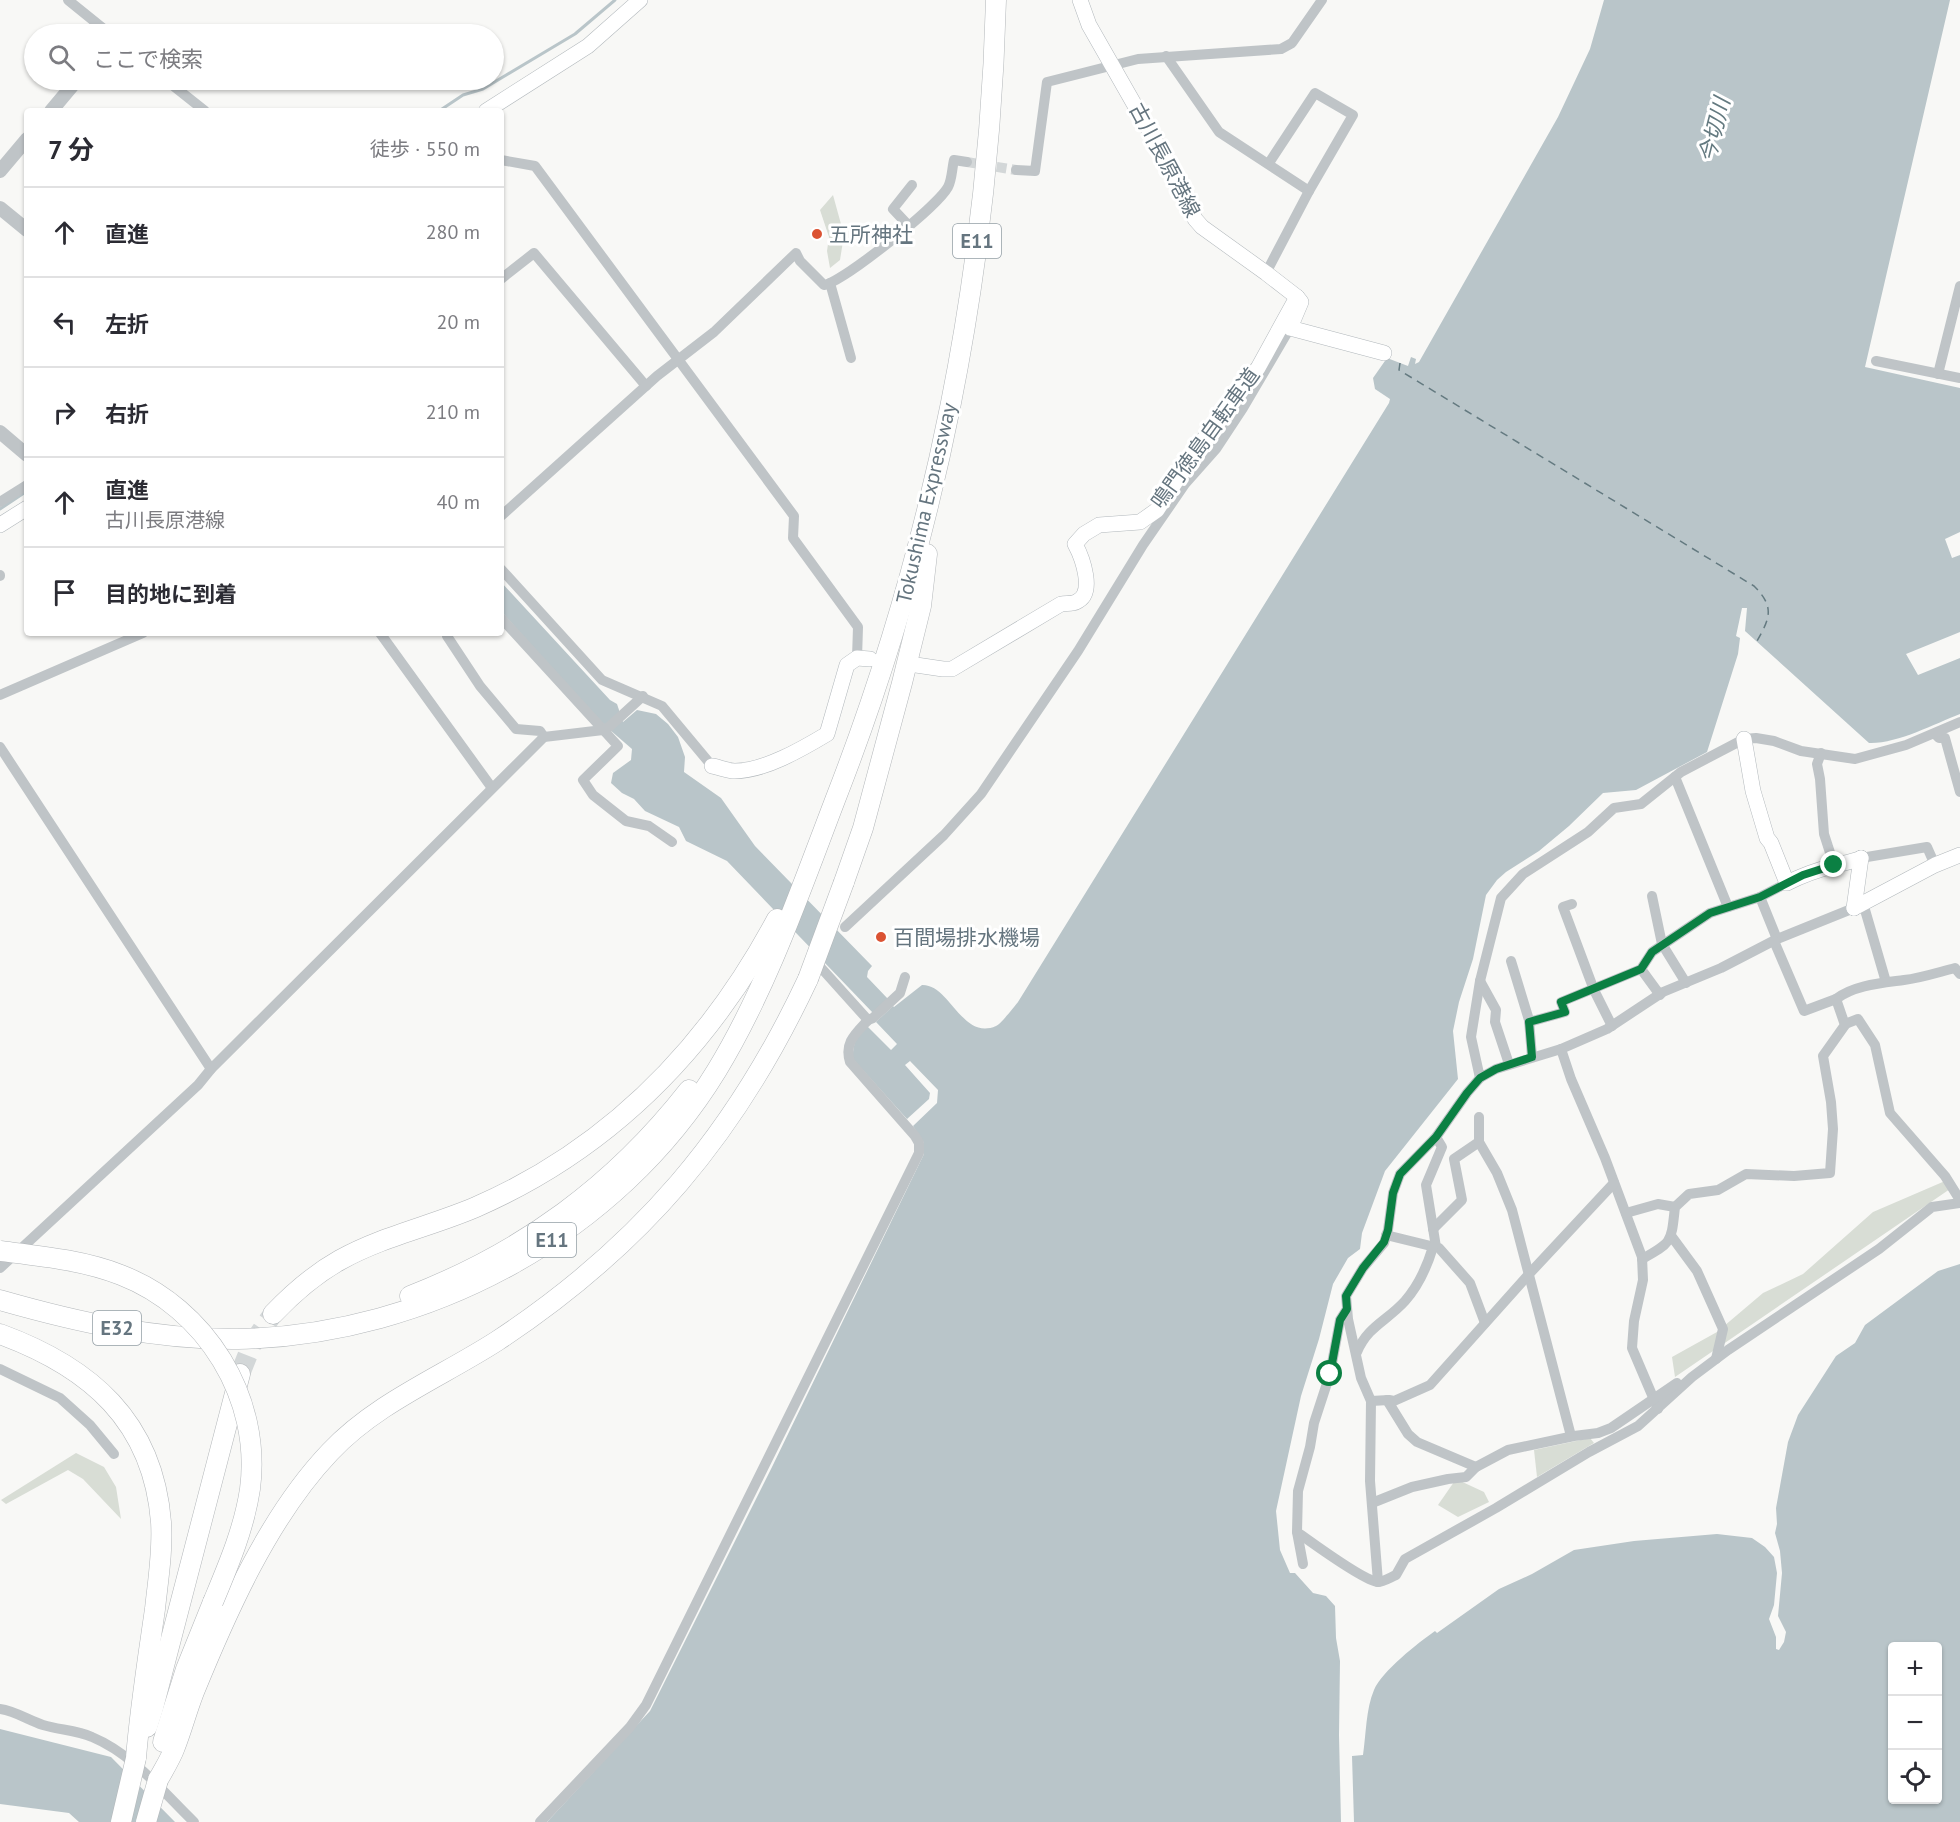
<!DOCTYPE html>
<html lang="ja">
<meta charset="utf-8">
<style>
:root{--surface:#fff;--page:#f7f7f7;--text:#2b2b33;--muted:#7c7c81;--line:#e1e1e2}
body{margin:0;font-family:"PT Sans","Noto Sans JP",sans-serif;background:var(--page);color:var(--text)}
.controls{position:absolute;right:18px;bottom:18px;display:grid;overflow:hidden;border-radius:6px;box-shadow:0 2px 4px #0004}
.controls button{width:54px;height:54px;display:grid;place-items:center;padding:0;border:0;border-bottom:2px solid var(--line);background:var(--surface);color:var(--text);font:30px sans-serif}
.stop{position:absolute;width:18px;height:18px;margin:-14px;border:4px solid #0b8043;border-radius:50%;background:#fff}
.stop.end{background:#0b8043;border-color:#fff;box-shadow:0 2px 6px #0008}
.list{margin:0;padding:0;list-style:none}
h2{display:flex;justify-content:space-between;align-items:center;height:78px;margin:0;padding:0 24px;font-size:26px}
h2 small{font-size:20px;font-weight:400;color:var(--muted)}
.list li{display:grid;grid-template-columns:39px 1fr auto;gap:18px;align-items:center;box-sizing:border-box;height:90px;padding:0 24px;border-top:2px solid var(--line)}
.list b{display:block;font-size:22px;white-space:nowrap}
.list p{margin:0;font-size:20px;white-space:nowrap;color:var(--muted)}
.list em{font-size:20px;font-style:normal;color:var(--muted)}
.icon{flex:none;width:33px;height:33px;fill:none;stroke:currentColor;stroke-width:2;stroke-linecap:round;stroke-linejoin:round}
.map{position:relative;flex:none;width:1960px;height:1822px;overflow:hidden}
.search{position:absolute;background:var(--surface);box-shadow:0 2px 4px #0004;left:24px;top:24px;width:480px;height:66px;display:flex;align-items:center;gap:15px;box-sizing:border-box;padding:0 21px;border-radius:33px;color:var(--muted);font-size:22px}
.panel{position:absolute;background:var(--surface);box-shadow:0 2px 4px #0004;left:24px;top:108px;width:480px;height:528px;border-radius:6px}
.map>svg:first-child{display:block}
.green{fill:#d8ddd5}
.water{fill:#b9c5c9;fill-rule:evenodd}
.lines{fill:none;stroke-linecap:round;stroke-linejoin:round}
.stream{stroke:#b9c5c9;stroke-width:3}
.ferry{stroke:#647a80;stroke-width:1.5;stroke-dasharray:8 6;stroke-linecap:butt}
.minor-tunnel{stroke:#d3d7d8;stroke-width:10;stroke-dasharray:10 5;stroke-linecap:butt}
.motorway-tunnel{stroke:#d3d7d8;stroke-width:20;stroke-dasharray:20 10;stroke-linecap:butt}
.secondary-casing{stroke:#b2b8bc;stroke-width:16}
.motorway-casing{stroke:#b3b7ba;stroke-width:21}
.minor{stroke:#bfc4c7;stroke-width:10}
.tertiary{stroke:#bfc4c7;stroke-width:14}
.secondary{stroke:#fff;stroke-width:15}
.motorway{stroke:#fff;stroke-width:20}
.motorway-bridge-casing{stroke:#b3b7ba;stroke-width:21;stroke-linecap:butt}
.motorway-bridge{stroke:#fff;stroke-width:20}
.route{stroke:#0b8043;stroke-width:8}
.poi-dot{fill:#db5333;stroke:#fff;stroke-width:2}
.labels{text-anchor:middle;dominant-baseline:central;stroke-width:6;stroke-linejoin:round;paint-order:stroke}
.shield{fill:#fff;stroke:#939ea5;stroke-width:1.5}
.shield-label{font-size:20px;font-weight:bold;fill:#65757f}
.street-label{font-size:21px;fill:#65757f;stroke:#fff}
.poi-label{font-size:21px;fill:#65757f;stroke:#fff;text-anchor:start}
.water-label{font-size:22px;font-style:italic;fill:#647a80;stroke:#fff}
</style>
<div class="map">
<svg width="1960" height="1822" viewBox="0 0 1960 1822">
<rect width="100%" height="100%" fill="#f8f8f6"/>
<g class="green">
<polygon points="833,195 844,235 840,260 830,268 827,251 829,237 820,210"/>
<polygon points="1945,1181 1950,1189 1675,1377 1672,1357 1717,1332 1763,1293 1803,1274 1873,1212"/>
<polygon points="1590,1438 1594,1443 1537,1477 1534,1450"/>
<polygon points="76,1453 104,1467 116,1487 121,1519 83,1479 68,1470 6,1504 1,1500"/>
<polygon points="1456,1479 1484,1492 1489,1502 1458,1517 1438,1505"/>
</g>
<g class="water">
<path d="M1604 0H1950L1865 367 1960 388V532L1945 539 1952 558 1960 555V632L1906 654 1918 675 1960 658V714C1934 724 1897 744 1869 743L1745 631 1747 608H1742L1736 636 1740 638 1738 654 1707 752 1636 790 1603 793 1569 826 1539 851 1506 872 1497 880 1486 895 1473 959 1459 1002 1453 1031 1458 1079 1385 1171 1362 1233 1360 1249 1348 1258 1333 1284 1319 1339 1301 1396 1276 1511 1280 1550 1290 1573H1295L1313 1593 1326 1596 1335 1606 1336 1638 1340 1661 1339 1735 1341 1822H547L650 1711 772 1467 924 1154V1143L913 1126 937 1103 938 1090 910 1061 905 1065 930 1093 929 1099 907 1119 852 1058 855 1040 867 1026 891 1050 897 1044 876 1022 893 1006 894 1007 922 985C950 984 962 1041 996 1026 1001 1024 1013 1008 1018 1002L1389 403 1390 399 1375 389 1373 378 1387 358 1408 366 1411 357 1416 359 1415 364 1419 362 1558 117 1590 49Z"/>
<polygon points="501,582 610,700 617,704 623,722 637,710 656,714 668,724 678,737 685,757 684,772 721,798 755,846 872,966 868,971 867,977 888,999 873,1013 727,861 686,841 679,827 645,811 634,799 622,793 611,783 613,773 631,760 632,749 595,717 501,611"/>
<path d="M1960 1264V1822H1354L1352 1756 1363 1755C1366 1735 1366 1708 1374 1690 1382 1671 1418 1643 1435 1631L1437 1633 1499 1589 1532 1574 1574 1550 1634 1541 1717 1534 1752 1538 1765 1547 1774 1557 1777 1573 1774 1605 1769 1619 1776 1637V1649L1779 1650 1784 1642 1786 1632 1778 1616 1782 1573 1780 1551 1775 1533 1777 1524 1776 1508 1788 1442 1798 1415 1836 1356 1855 1343 1865 1325 1938 1271ZM1892 1646H1938V1800H1892Z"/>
<polygon points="0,1729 111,1757 175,1822 79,1822 69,1813 0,1804"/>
</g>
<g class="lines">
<g class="stream">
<polyline points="439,111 463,95 483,89 575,34 615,0"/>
<polyline points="0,509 27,491"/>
</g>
<path class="ferry" d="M1400 363 1399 370 1754 586C1775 607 1770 618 1757 641"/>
<polyline class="minor-tunnel" points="967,162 1016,170"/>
<polyline class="motorway-tunnel" points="240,1374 252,1344 273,1314"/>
<g class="secondary-casing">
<g id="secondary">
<polyline points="1080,0 1089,25 1178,181 1195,219 1202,227 1266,273 1297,297 1301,302 1290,328 1384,353"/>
<polyline points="486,111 588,46 640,0"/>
<polyline points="0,525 27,508"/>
<path d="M916 665 943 669H952L1061 604C1066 603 1072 604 1076 602 1096 594 1082 557 1075 544L1084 534 1099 525 1140 522 1157 510 1208 433 1258 368 1297 297"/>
<path d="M1744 739 1753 791 1767 838 1771 843 1787 883C1801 876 1817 870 1833 866 1843 863 1852 862 1861 858"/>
<path d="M712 766C719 767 727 771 735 771 764 771 802 749 827 734L847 665 857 658 870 659"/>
<polyline points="1854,908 1935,865 1960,855"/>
<polyline points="1854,908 1861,858"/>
</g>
</g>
<g class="motorway-casing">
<g id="motorway">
<polyline points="844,882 863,828 902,683 921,606 927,554"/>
<path d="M410 1296C523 1252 614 1186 689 1090"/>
<path d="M0 1300C77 1322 157 1340 238 1339 429 1335 617 1234 717 1070 768 986 802 886 837 795 935 543 989 271 996 0"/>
<path d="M273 1314C293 1293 315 1274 340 1260 383 1236 432 1226 476 1207 611 1148 708 1048 777 919"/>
<path d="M0 1334C90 1367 153 1421 161 1522 163 1551 158 1580 155 1609 148 1658 140 1708 136 1758"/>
<polyline points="147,1727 153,1708 240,1374"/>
<polyline points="163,1742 186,1669 213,1602"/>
<path d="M158 1780C164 1769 171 1758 175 1747 182 1729 187 1710 194 1692 227 1611 269 1516 330 1452 376 1403 441 1377 497 1341 641 1246 735 1135 808 979"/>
</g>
</g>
<g class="minor">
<polyline points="68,0 110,34"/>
<polyline points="1166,56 1219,132 1309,191"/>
<polyline points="166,80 205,111"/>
<polyline points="501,160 535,166 794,516 793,538 858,627 857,658"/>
<polyline points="1016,170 1035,171 1047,82 1138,59 1281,49 1292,43 1322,0"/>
<polyline points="908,225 893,209 912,185"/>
<polyline points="1266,273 1309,191 1353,115 1315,93 1269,163"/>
<polyline points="501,279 534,253 646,386"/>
<polyline points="830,283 851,358"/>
<polyline points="1876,361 1960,378"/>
<polyline points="1938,374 1960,286"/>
<polyline points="0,502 27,485"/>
<path d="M501 516 657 376 714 332 796 253 800 261 824 285C844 281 937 207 948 187 952 180 952 168 954 160L967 162"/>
<polyline points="501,569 602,680 662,706 712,766"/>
<polyline points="0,575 0,576"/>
<polyline points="501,618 618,746 583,780 593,795 626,821 649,826 672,842"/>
<polyline points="380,633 492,788"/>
<polyline points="447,636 480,686 516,729 540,731 544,737"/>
<polyline points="0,695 143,633"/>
<polyline points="1935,734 1939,738 1945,738 1960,792"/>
<polyline points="0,747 211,1069"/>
<polyline points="1821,753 1817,764 1820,779 1824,834 1834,865"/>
<polyline points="1675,777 1728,907"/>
<polyline points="1861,858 1927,847 1935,865"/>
<polyline points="1652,896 1662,944 1686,983"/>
<polyline points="1760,897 1777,939"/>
<polyline points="1863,903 1886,982"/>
<polyline points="1572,904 1563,907 1594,990 1612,1026"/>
<polyline points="1854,908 1777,939 1721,968 1663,992 1607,1029 1561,1049 1496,1069 1480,1078 1471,1037 1480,981 1501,898 1523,874 1588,832 1614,808 1641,804 1681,772 1744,739 1756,738 1774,741 1801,751 1855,759 1906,745 1960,722"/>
<polyline points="845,927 944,835 981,794 1078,651 1143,545 1185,484 1216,449 1243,408 1290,328"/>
<polyline points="1511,961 1529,1020 1532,1057"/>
<polyline points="1641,969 1660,995"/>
<polyline points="1480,981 1496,1010 1495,1022 1509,1064"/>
<path d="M1836 999C1854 985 1882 983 1904 980 1921 978 1939 972 1955 968L1960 974"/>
<polyline points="868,1020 873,1018 900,993 905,977"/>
<polyline points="1529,1022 1565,1012 1561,1002 1641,969 1652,952 1710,913 1760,897 1787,883"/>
<polyline points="1845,1024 1858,1019 1875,1045 1890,1113 1945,1176 1960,1200"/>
<polyline points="1561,1049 1571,1079 1605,1158 1642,1257 1643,1280 1634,1321 1632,1348 1658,1409"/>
<polyline points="1479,1117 1479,1142 1497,1173 1512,1210 1571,1436"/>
<polyline points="1626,1213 1658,1204 1675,1207"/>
<polyline points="1433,1229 1462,1200 1454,1159 1479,1142"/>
<polyline points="1386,1235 1439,1248 1470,1283 1485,1323"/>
<polyline points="1672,1237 1697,1271 1723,1329 1716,1359"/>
<polyline points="1436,1247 1426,1185 1442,1147 1436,1137"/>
<path d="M1642 1259C1673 1242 1671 1242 1675 1207L1689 1194 1718 1190 1746 1174 1794 1176 1830 1173 1833 1129 1831 1102 1823 1056 1845 1025 1836 999 1804 1011 1774 941"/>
<polyline points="0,1268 198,1085 211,1069 544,737 603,730 609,727 643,696"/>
<path d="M1347 1309 1340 1320 1330 1374 1314 1423 1310 1447 1298 1491 1297 1532C1311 1542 1364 1581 1378 1582 1383 1582 1391 1577 1396 1575L1405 1559 1496 1508 1589 1452 1638 1426 1692 1377 1728 1350 1879 1249 1932 1207 1960 1203"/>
<path d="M1357 1352C1368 1326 1387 1321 1405 1301 1419 1285 1427 1267 1433 1247"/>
<polyline points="0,1369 60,1398 90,1425 114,1454"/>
<polyline points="1387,1400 1408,1434 1417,1442 1476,1467"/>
<polyline points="1371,1401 1389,1400 1394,1401 1430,1385 1530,1273 1614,1183"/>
<polyline points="1372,1503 1412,1487 1448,1479 1466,1477 1476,1467 1508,1450 1574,1436 1598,1433 1611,1428 1677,1383"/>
<polyline points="1297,1532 1303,1564"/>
<polyline points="1378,1582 1370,1481 1371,1401 1361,1378 1348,1319 1346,1296 1363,1268 1384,1243 1388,1230 1393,1193 1400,1174 1436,1137 1467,1093 1480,1078"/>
<path d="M0 1709C15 1711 28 1720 43 1725 59 1730 77 1730 92 1737 133 1754 163 1792 194 1822"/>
<path d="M540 1822 630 1727 646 1705 919 1153V1143L915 1136 850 1062C844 1043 855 1034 868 1020L814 960"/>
</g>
<g class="tertiary">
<polyline points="51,111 77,80"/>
<polyline points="0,171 27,139"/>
<polyline points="0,208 27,230"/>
<polyline points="0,432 27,455"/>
</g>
<use href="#secondary" class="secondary"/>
<use href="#motorway" class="motorway"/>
<g class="motorway-bridge-casing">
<g id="motorway-bridge">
<polyline points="808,979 844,882"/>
<path d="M0 1251C40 1256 83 1260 121 1275 206 1308 262 1398 250 1489 244 1529 228 1566 213 1602"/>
<polyline points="121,1822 136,1758"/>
<polyline points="146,1822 158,1780"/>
</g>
</g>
<use href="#motorway-bridge" class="motorway-bridge"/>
</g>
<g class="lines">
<polyline class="route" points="1330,1374 1340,1320 1347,1309 1346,1296 1363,1268 1384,1242 1388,1230 1393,1193 1400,1174 1436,1137 1467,1093 1480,1078 1496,1069 1532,1057 1529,1022 1565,1012 1561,1002 1641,969 1652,952 1710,913 1760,897 1803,875 1834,865"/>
</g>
<g class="poi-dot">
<circle cx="817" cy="234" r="6"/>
<circle cx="881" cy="937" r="6"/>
</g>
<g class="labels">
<g class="shield">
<rect x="953" y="224" width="48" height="34" rx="4.5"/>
<rect x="528" y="1223" width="48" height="34" rx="4.5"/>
<rect x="93" y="1311" width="48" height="34" rx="4.5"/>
</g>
<g class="shield-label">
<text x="977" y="241">E11</text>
<text x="552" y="1240">E11</text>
<text x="117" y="1328">E32</text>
</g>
<g class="street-label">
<text transform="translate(1165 160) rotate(62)">古川長原港線</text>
<text transform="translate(1205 438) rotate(-54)">鳴門徳島自転車道</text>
<text transform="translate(926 503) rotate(-77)">Tokushima Expressway</text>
</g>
<g class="poi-label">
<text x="829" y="234">五所神社</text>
<text x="893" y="937">百間場排水機場</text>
</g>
<g class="water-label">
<text transform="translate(1714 130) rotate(-76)">今切川</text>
</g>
</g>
</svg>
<div class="controls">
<button>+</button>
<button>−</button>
<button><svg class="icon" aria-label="locate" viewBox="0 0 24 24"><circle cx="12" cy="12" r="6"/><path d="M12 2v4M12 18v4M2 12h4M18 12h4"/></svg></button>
</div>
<div class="stop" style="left:1330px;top:1374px"></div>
<div class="stop end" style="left:1834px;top:865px"></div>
<div class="search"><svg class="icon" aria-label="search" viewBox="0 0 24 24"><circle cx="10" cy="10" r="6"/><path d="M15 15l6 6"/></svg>ここで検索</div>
<section class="panel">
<h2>7 分<small>徒歩 · 550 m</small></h2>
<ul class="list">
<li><svg class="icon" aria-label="ahead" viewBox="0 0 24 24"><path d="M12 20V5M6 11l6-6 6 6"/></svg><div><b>直進</b></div><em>280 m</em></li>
<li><svg class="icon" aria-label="left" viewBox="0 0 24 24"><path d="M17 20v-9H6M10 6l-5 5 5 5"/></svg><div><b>左折</b></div><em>20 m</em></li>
<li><svg class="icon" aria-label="right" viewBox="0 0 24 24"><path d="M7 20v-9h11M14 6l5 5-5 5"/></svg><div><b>右折</b></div><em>210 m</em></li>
<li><svg class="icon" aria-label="ahead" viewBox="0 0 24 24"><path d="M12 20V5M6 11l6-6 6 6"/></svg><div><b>直進</b><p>古川長原港線</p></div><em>40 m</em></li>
<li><svg class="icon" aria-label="arrive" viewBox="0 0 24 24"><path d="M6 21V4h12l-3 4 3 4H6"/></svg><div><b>目的地に到着</b></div></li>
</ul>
</section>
</div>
